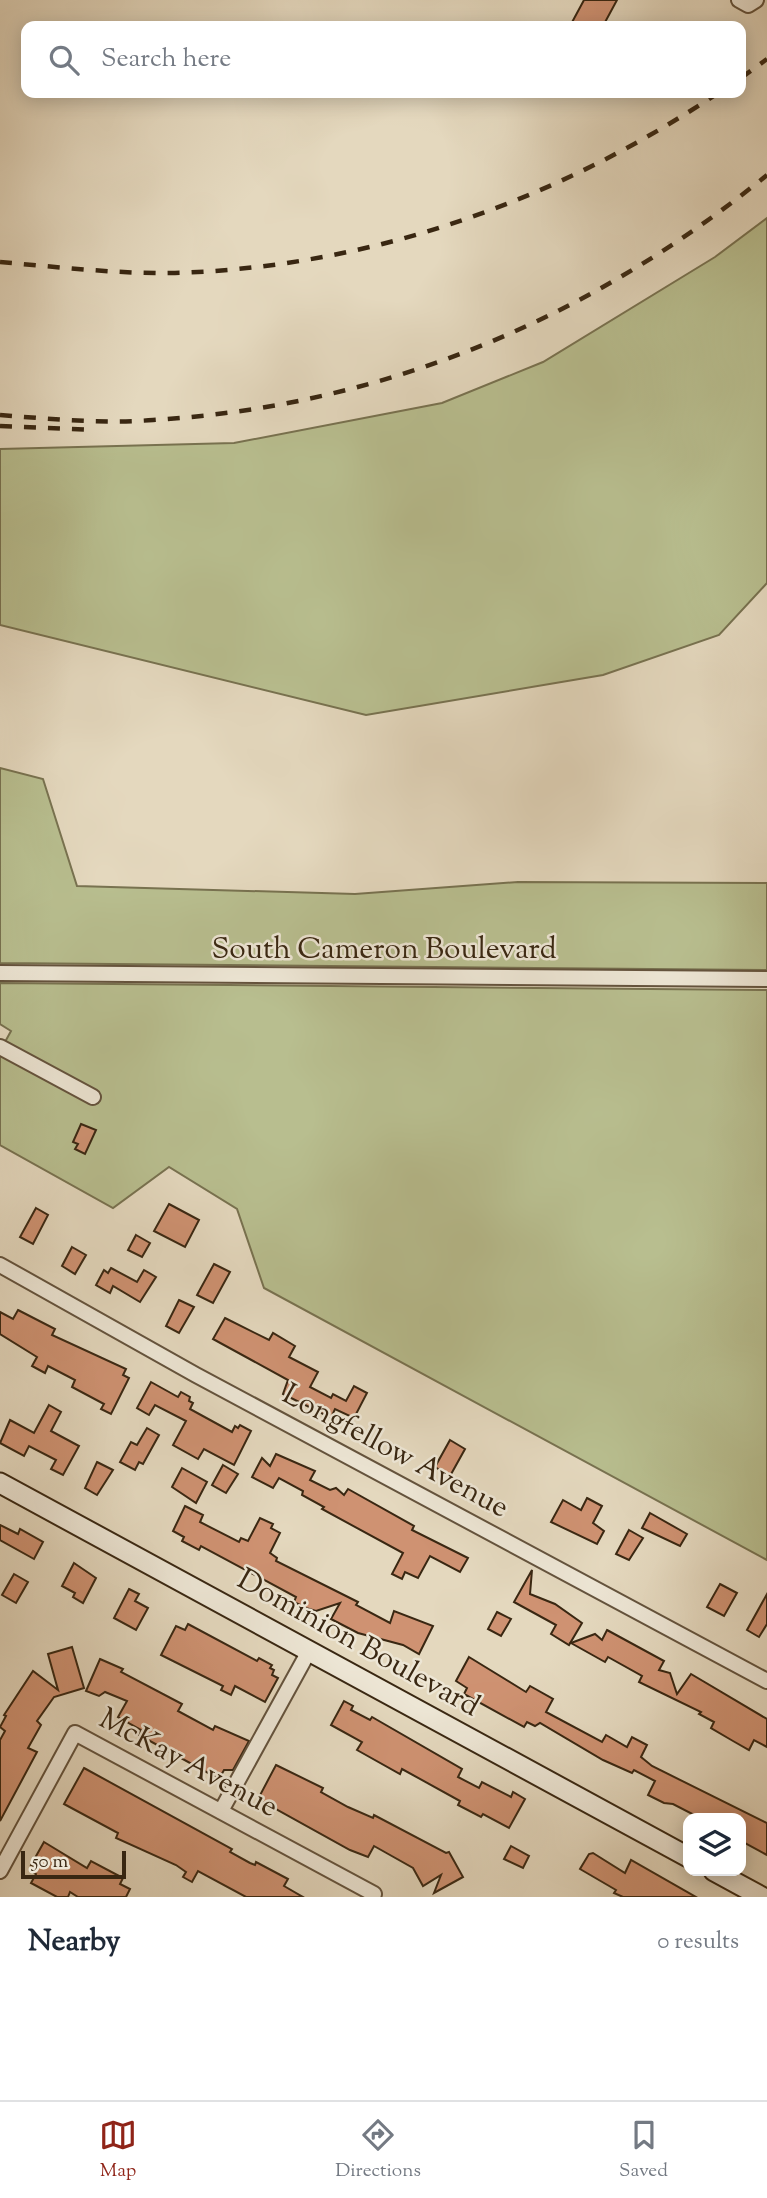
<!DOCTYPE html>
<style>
:root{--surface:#fff;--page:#f2f2f3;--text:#1f2937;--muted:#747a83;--line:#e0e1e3;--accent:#8f2418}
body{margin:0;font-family:"Sorts Mill Goudy",serif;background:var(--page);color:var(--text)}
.controls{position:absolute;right:21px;bottom:21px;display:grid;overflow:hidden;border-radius:14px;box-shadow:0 4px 18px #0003}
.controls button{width:63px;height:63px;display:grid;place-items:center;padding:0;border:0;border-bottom:2px solid var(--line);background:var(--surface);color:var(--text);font:35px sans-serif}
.scale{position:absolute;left:21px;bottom:18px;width:105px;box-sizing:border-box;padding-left:7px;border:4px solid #392712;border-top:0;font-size:19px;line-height:24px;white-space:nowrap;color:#392712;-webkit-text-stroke:5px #ede6d5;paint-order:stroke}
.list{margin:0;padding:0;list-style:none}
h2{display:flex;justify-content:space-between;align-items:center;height:91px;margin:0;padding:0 28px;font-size:30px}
h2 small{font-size:23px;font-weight:400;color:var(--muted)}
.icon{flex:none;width:38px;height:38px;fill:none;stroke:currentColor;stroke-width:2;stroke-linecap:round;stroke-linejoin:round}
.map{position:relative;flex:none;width:767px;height:1897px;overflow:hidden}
.search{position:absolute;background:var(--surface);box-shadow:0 4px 18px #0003;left:21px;right:21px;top:21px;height:77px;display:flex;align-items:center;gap:18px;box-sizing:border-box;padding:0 24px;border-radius:14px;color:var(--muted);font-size:26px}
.sheet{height:203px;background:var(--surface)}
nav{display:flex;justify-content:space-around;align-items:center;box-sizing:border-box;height:98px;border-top:2px solid var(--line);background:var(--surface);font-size:19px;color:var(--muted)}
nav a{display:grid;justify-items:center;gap:4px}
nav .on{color:var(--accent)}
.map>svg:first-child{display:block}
.green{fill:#b8be8f;stroke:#787250;stroke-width:2}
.building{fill:#cf9272;stroke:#392712;stroke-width:2}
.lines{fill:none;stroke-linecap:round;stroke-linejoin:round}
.street-casing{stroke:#64533d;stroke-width:18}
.secondary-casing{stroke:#392712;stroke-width:23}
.street{stroke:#ede6d5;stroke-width:14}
.secondary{stroke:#ede6d5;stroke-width:19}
.rail{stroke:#392712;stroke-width:4.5;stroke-dasharray:12 12;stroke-linecap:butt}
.labels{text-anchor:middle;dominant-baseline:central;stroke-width:5;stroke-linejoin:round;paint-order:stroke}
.street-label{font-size:30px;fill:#392712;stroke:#ede6d5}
</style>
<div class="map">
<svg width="767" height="1897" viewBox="0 0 767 1897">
<rect width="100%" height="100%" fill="#e4d8be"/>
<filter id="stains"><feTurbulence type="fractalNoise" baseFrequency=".00286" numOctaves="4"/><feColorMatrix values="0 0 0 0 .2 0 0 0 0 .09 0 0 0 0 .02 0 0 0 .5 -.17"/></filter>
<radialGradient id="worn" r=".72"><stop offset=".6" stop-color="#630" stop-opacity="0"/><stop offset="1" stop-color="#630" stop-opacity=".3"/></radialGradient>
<g class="green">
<polygon points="767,218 767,583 719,635 603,675 366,715 0,625 0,449 234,443 442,403 543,362 715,257"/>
<polygon points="0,768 43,779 77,886 355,894 518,882 767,883 767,970 0,963"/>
<polygon points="0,983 767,990 767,1560 264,1288 237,1209 169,1167 113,1208 0,1145 0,1051 11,1031 0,1024"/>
</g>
<g class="building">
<polygon points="584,0 617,0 603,26 570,26"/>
<polygon points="81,1124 96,1130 85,1154 75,1149 78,1144 73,1142"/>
<polygon points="169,1204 199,1220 185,1247 154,1231"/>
<polygon points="36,1208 48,1215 33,1244 20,1237"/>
<polygon points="136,1235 150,1243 142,1257 128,1250"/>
<polygon points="72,1247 86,1255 75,1274 62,1266"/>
<polygon points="214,1264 230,1272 213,1303 197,1295"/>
<polygon points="111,1268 137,1282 144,1270 156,1277 140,1302 113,1286 110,1293 96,1285 104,1270 108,1273"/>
<polygon points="179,1300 194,1307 179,1333 166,1326"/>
<polygon points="18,1310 55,1329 52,1335 126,1369 123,1375 129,1378 111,1414 101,1409 104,1404 72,1387 75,1380 48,1366 45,1373 32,1366 37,1357 0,1334 0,1312 13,1319"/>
<polygon points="225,1318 269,1340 273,1333 295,1346 289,1357 318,1372 310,1387 331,1398 333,1394 346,1401 354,1386 367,1393 354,1418 335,1409 331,1418 283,1394 288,1380 213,1339"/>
<polygon points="151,1382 178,1397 181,1392 190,1397 189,1401 193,1403 190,1409 232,1432 235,1426 238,1428 240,1425 251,1431 234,1465 204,1449 198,1459 173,1445 186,1421 155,1405 149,1415 137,1408"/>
<polygon points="49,1405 61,1412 51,1431 79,1446 63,1475 51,1469 56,1460 29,1446 24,1456 0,1443 10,1420 34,1433"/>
<polygon points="147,1428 159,1435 143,1464 139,1462 135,1470 120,1462 131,1442 137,1445"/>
<polygon points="450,1440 465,1449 450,1476 435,1467"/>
<polygon points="276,1454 315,1471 310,1480 330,1490 336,1488 344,1495 348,1489 414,1526 412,1530 468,1558 460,1572 430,1556 418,1578 405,1572 402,1579 392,1574 403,1553 322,1509 324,1507 302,1495 303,1491 279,1478 273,1488 252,1477 262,1458 270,1466"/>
<polygon points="97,1462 113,1470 97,1495 85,1488"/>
<polygon points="223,1465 238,1474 226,1493 212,1485"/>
<polygon points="182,1468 207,1482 196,1503 172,1487"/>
<polygon points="587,1498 602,1506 593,1523 604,1531 597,1544 551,1522 563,1500 581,1510"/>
<polygon points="185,1506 203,1515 200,1522 239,1542 241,1538 248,1541 260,1518 273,1524 271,1528 280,1533 270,1553 277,1558 276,1561 358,1602 356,1605 390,1623 394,1611 433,1626 419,1654 403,1645 358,1633 331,1619 340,1603 316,1611 306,1608 294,1602 296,1597 201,1546 199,1550 182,1541 184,1537 173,1531"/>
<polygon points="650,1513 687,1534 680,1546 642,1528"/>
<polygon points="0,1525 18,1534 20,1529 43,1542 34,1559 0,1540"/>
<polygon points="629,1530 643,1538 629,1560 616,1554"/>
<polygon points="74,1563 96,1578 83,1603 73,1597 75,1593 62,1586"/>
<polygon points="532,1570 530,1594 555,1604 582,1623 569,1645 551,1634 556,1625 514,1602"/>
<polygon points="14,1574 28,1582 16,1603 2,1595"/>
<polygon points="720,1584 737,1593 724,1616 707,1607"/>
<polygon points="129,1589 139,1594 135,1601 148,1608 136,1630 114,1618"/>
<polygon points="767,1594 767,1624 759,1637 747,1630"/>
<polygon points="497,1612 511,1619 501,1636 488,1629"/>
<polygon points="188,1624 257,1661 259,1658 272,1665 270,1668 274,1670 272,1675 278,1678 265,1702 235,1686 231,1695 221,1690 223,1686 161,1655 176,1626 185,1630"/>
<polygon points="607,1630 664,1661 659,1670 670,1673 677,1694 691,1674 767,1719 767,1747 754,1740 749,1750 733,1741 711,1728 714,1722 699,1714 701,1712 639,1682 642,1676 608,1657 605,1662 571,1643 595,1634 602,1640"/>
<polygon points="72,1647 84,1688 54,1697 37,1721 41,1725 28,1748 37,1752 0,1821 0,1740 5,1731 0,1727 6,1716 4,1715 33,1671 58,1690 48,1654"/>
<polygon points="469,1657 526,1692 530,1686 553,1699 546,1712 602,1742 606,1735 627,1747 632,1737 647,1745 641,1757 652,1766 767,1823 767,1855 741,1841 741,1818 700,1818 673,1804 664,1803 648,1795 655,1781 634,1770 632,1773 603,1760 540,1723 535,1726 527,1722 524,1727 464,1694 467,1688 456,1681"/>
<polygon points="100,1659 123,1669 121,1672 182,1704 178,1711 213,1730 215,1726 249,1741 233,1770 224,1770 219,1779 139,1735 141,1730 118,1717 127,1701 105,1692 99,1696 86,1691"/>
<polygon points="344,1701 353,1706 351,1710 370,1720 372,1717 462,1769 458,1777 479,1788 482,1782 511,1797 513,1792 525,1799 509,1828 483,1814 481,1817 458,1805 460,1801 402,1769 400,1774 357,1750 362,1742 331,1725"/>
<polygon points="276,1765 323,1788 321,1792 348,1807 373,1818 374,1815 446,1853 449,1852 463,1877 434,1893 441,1875 423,1886 413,1868 374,1846 368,1857 350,1850 258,1799"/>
<polygon points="84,1768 232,1849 230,1852 250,1863 255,1865 256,1862 288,1879 284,1886 303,1897 246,1897 198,1871 192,1882 183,1877 186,1872 176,1865 116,1838 118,1833 64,1804"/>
<polygon points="44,1842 87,1868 91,1861 123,1878 120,1884 130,1889 126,1897 78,1897 70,1892 68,1897 57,1897 31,1883 36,1874 33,1872 35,1867 31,1865"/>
<polygon points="511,1846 529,1856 523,1868 504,1859"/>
<polygon points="593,1853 625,1873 631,1860 696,1897 623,1897 614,1893 616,1890 580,1869 589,1854"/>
</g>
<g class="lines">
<g class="street-casing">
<g id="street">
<polyline points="739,0 748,5 756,0"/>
<polyline points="0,973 767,979"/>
<polyline points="0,1047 93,1097"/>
<polyline points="0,1265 196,1375 767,1681"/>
<polyline points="221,1811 309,1651"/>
<polyline points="0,1871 75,1733 374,1894 373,1897"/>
</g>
</g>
<g class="secondary-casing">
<g id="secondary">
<polyline points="0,1483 688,1857"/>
<polyline points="714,1871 762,1897"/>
</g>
</g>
<use href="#street" class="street"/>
<use href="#secondary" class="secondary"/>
<g class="rail">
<polyline points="741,78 767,59"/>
<path d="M0 262C58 267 117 274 175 273 371 267 556 201 718 93"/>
<path d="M0 415C51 419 102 424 153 420 383 406 590 319 767 175"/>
<polyline points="0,426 93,430"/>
</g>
</g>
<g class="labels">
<g class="street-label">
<text x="384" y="950">South Cameron Boulevard</text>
<text transform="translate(395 1452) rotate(28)">Longfellow Avenue</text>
<text transform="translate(358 1644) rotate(29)">Dominion Boulevard</text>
<text transform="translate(188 1764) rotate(28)">McKay Avenue</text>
</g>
</g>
<rect width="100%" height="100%" filter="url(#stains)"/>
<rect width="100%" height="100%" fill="url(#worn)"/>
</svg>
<div class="controls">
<button><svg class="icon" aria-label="layers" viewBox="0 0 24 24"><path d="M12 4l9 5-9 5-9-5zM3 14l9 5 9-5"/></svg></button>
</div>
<div class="scale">50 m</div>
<div class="search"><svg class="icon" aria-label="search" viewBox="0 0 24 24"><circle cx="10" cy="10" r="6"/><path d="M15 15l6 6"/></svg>Search here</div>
</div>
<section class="sheet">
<h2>Nearby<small>0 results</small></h2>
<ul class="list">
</ul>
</section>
<nav>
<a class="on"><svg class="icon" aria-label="map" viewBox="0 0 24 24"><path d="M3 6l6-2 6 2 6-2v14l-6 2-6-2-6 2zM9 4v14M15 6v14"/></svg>Map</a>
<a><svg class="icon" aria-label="directions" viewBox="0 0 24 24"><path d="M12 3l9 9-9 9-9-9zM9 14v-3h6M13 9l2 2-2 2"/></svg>Directions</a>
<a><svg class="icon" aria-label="saved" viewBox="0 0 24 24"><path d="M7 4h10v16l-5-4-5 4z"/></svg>Saved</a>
</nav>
